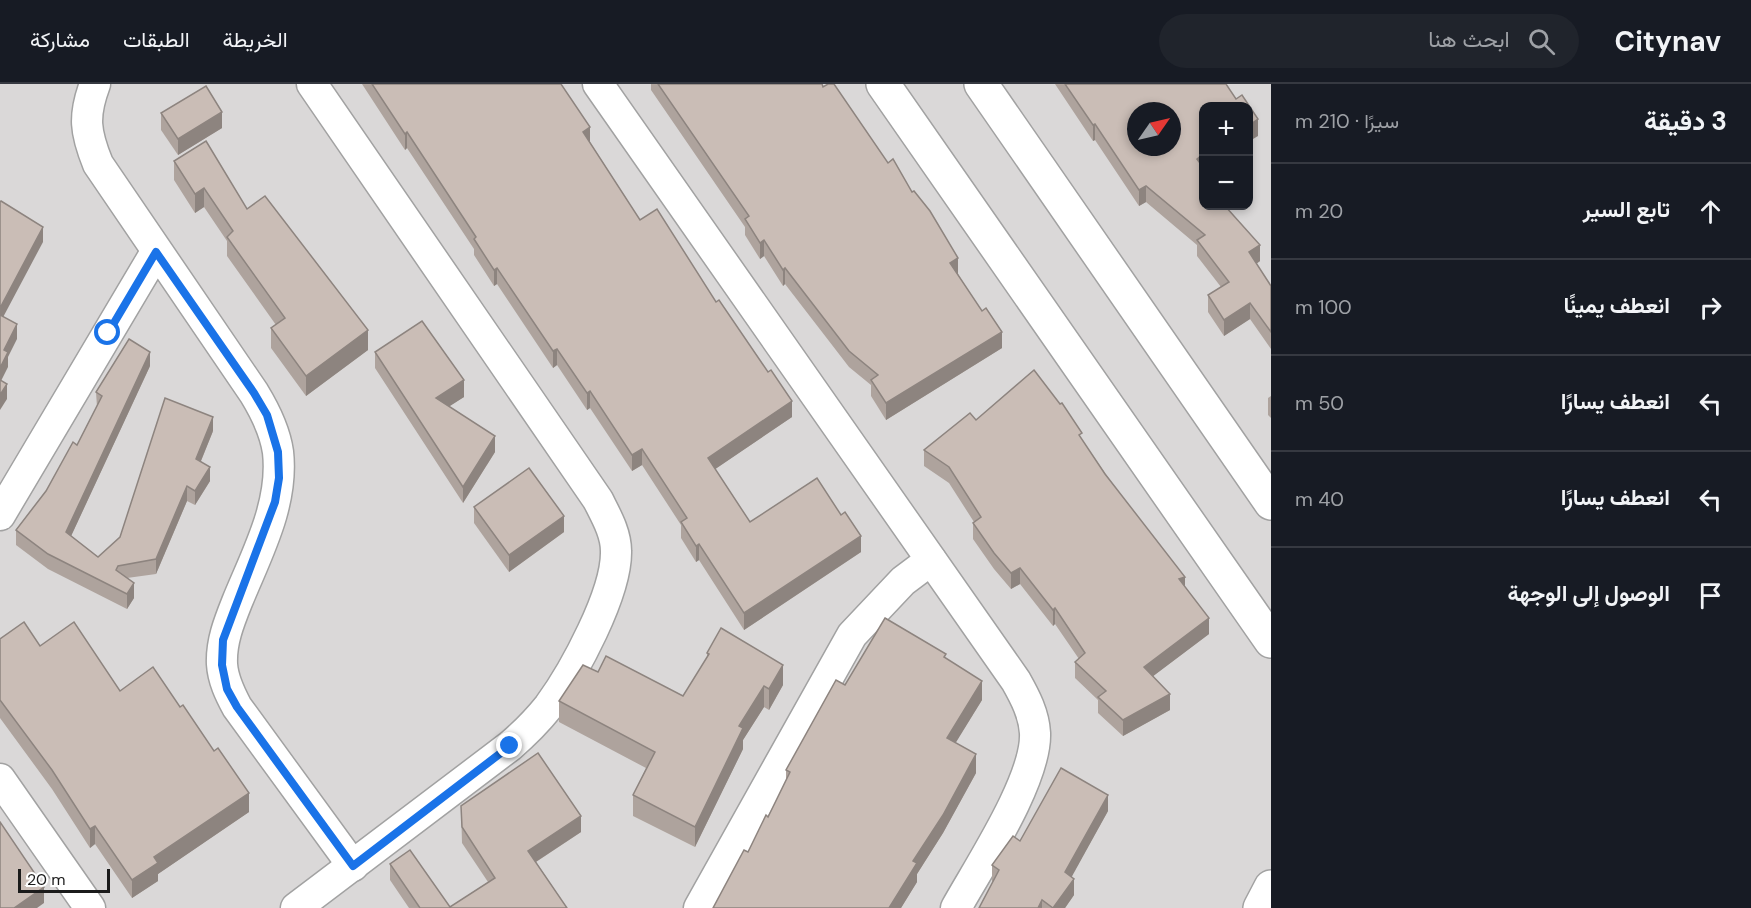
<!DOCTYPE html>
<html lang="ar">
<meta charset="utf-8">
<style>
:root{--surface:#171b24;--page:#20242c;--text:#f1f3f6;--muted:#9ea1a6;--line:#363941}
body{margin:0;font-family:"DM Sans",Vazirmatn,sans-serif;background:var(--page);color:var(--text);direction:rtl}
.controls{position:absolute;right:18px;top:18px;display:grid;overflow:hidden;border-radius:12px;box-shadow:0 3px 9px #0003}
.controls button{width:54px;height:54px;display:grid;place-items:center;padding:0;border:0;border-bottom:2px solid var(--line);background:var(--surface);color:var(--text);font:30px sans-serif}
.compass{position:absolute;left:1127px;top:18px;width:54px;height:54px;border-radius:50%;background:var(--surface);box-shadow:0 3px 9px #0003;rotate:56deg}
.scale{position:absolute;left:18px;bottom:15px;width:92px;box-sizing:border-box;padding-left:6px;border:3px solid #1b1b1b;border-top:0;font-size:16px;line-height:21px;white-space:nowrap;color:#1b1b1b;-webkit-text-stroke:4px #fff;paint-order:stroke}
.stop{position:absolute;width:18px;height:18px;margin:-14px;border:4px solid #1a73e8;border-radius:50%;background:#fff}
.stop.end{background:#1a73e8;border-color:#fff;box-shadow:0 2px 6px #0008}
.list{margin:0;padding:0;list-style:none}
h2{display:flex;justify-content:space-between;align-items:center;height:78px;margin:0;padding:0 24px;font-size:26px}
h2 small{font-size:20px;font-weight:400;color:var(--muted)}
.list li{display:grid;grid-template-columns:39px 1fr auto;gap:18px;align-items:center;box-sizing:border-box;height:96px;padding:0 24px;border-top:2px solid var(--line)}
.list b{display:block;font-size:22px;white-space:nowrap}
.list em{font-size:20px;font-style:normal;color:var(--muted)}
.icon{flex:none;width:33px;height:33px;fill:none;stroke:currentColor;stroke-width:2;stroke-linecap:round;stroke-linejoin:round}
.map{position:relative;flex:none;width:1271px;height:824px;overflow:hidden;direction:ltr}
header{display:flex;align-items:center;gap:36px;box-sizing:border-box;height:84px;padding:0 30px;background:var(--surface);border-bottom:2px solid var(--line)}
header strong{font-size:28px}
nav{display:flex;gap:33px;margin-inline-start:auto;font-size:21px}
.search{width:420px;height:54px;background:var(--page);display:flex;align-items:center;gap:15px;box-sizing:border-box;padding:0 21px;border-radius:33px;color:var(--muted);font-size:22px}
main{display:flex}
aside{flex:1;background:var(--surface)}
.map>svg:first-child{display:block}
.residential{fill:#dad8d8;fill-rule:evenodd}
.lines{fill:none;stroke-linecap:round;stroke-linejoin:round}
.minor-casing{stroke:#a2a2a2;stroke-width:33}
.tertiary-casing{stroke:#a2a2a2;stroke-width:36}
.minor{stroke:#fff;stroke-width:30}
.tertiary{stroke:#fff;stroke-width:33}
.wall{fill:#aea39d}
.shaded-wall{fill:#8d847f}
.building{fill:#cabdb6;stroke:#8d847f;stroke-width:1.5;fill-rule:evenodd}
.route{stroke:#1a73e8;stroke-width:8}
</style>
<header>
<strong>Citynav</strong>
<div class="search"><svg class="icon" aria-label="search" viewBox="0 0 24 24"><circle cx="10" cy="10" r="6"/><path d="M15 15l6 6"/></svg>ابحث هنا</div>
<nav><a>الخريطة</a><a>الطبقات</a><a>مشاركة</a></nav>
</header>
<main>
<aside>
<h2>3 دقيقة<small>سيرًا · 210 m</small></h2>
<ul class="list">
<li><svg class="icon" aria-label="ahead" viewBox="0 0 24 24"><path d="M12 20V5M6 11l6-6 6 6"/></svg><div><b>تابع السير</b></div><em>20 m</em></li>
<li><svg class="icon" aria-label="right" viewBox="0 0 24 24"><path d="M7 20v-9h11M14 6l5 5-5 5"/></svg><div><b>انعطف يمينًا</b></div><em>100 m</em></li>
<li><svg class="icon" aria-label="left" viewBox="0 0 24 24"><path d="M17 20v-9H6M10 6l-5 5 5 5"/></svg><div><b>انعطف يسارًا</b></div><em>50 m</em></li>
<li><svg class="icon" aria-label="left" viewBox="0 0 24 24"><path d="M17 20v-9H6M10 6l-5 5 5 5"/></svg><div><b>انعطف يسارًا</b></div><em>40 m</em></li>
<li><svg class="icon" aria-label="arrive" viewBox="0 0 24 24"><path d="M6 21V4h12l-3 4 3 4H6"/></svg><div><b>الوصول إلى الوجهة</b></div></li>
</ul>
</aside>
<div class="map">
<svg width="1271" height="824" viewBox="0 0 1271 824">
<rect width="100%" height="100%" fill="#eee8e0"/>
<path class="residential" d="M0 0H1271V824H0ZM1204 22H1248V122H1204ZM1136 27H1172V63H1136Z"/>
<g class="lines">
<g class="minor-casing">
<g id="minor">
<path d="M95 0C83 32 85 48 98 80L254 309C265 327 275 347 278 368 284 421 256 471 237 518 229 538 221 558 222 580 223 596 230 610 237 623L353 782"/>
<path d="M598 0 1016 597C1025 613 1034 630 1035 649 1037 695 980 781 956 824"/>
<polyline points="0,431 156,168"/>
<polyline points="0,695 90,824"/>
<path d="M296 824 510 662C524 650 537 637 549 622 574 588 617 509 616 467 616 449 606 432 598 416L312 0"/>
<polyline points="699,824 852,551 903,497 931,476"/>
</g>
</g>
<g class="tertiary-casing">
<g id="tertiary">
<polyline points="883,0 1271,557"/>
<polyline points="981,0 1271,419"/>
<polyline points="1260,824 1271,803"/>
</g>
</g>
<use href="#minor" class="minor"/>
<use href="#tertiary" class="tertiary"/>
</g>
<g class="wall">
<polygon points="362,0 561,0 590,58 640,136 716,218 792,333 715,385 750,438 861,468 744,546 699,476 696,478 681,454 681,441 642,381 632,387 590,324 587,326 557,281 553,284 497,200 494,202 474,171 474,165 407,64 405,66"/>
<polygon points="651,0 822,0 958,190 1002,264 886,336 871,312 871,301 849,283 785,200 783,202 764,172 760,175 745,151 745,143 651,6"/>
<polygon points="1055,0 1226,0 1258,52 1203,22 1203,122 1228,122 1228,125 1260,177 1256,180 1271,202 1271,265 1250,235 1224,252 1208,228 1208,211 1221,203 1197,172 1197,161 1146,118 1139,122 1095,56 1093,57"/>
<polygon points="161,29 222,44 178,71 161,46"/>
<polygon points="174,77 247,125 368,266 306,312 271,264 271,244 276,241 227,172 227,157 204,123 195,129 174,96"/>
<polygon points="375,268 464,313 449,322 495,368 463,419 375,284"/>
<polygon points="150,282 71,452 98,473 120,453 213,347 201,377 210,397 195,421 187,417 156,490 127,494 134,514 127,525 48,485 16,461 16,446 46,407 77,361 97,323 96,308"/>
<polygon points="1271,312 1271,334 1268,331 1268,314"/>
<polygon points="976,336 1082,356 1185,503 1209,550 1153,592 1170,626 1123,652 1098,629 1098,616 1075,594 1075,578 1079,575 1055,540 1053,542 1020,500 1011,505 994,485 973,455 973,439 974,438 949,399 924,382 924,366"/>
<polygon points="474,423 564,448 509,488 474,439"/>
<polygon points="0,555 40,562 120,607 249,728 158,790 158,797 132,814 95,760 90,764 52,705 0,634"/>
<polygon points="707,569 783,601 769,626 764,623 743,656 743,665 695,763 633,732 633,711 646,684 559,638 559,617 598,588 683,612 707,574"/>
<polygon points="946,575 982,616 955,659 976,689 943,749 917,790 917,798 901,824 713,824 748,768 768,733 786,697 786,686 845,601"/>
<polygon points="461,722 581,748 536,778 567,824 409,824 390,796 390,780 450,823 488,798 462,759"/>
<polygon points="1108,727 1071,793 1074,811 1065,824 979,824 993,798 992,797 992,781 1020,757"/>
</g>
<g class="shaded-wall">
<polygon points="222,28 222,44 178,71 178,55"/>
<polygon points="1258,35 1258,52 1248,58 1248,42"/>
<polygon points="1095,40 1095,56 1093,57 1093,41"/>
<polygon points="590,43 590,60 583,48"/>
<polygon points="407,48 407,64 405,66 405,50"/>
<polygon points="1203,70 1203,87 1197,75"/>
<polygon points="1146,102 1146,118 1139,122 1139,106"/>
<polygon points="204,104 204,123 195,129 195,110"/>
<polygon points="43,143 43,158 0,239 0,224"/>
<polygon points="764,156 764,172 760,175 760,159"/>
<polygon points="1260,161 1260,177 1249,185 1249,168"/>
<polygon points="958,174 958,190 950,195 950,179"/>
<polygon points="497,184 497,200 494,202 494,186"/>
<polygon points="785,184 785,200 783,202 783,186"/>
<polygon points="1250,219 1250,235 1224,252 1224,236"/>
<polygon points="17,240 17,255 8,273 8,283 0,299 0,284 4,266"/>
<polygon points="368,246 368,266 306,312 306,292"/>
<polygon points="1002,248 1002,264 886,336 886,319"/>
<polygon points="557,265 557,281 553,284 553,267"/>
<polygon points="150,268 150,282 66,463 66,448"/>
<polygon points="464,296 464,313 436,331 436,314"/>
<polygon points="7,300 7,315 0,326 0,311"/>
<polygon points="590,307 590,324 587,326 587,309"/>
<polygon points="792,317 792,333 708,390 708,374"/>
<polygon points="213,333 213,347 196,389 196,375"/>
<polygon points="495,352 495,368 463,419 463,403"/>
<polygon points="642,365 642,381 632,387 632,371"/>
<polygon points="210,383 210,397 195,421 195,407"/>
<polygon points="187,402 187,417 156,490 156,475"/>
<polygon points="564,432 564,448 509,488 509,471"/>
<polygon points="861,452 861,468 744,546 744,529"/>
<polygon points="699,460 699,476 696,478 696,462"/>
<polygon points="1020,484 1020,500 1011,505 1011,489"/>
<polygon points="1185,493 1185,509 1179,495"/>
<polygon points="134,499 134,514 127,525 127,510"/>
<polygon points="1055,524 1055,540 1053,542 1053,526"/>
<polygon points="1209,534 1209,550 1144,599 1144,583"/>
<polygon points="783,581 783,601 769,626 769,605"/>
<polygon points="982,597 982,616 947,673 947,654"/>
<polygon points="764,602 764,623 743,656 743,665 695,763 695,743 739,642"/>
<polygon points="1170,610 1170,626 1123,652 1123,636"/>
<polygon points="976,670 976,689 943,749 917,790 917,798 901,824 889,824 913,777"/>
<polygon points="249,709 249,728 158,790 158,797 132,814 132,796 154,773"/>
<polygon points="1108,711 1108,727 1065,805 1065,788"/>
<polygon points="581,732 581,748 528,783 528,767"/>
<polygon points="95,742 95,760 90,764 90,745"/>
<polygon points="1074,795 1074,811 1065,824 1053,824"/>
<polygon points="44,803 44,819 37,824 14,824"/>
<polygon points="1042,816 1042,824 1038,824"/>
</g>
<g class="building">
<polygon points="372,0 561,0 590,43 583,48 640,136 657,125 716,218 719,216 768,288 771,286 792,317 708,374 750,438 817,394 841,431 845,428 861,452 744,529 699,460 696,462 681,438 687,434 642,365 632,371 590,307 587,309 557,265 553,267 497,184 494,186 474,155 476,153 407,48 405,50"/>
<polygon points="658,0 822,0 823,3 828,0 834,0 888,79 893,75 912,108 914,107 930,127 958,174 950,179 982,227 986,224 1002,248 886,319 871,296 878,291 849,267 785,184 783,186 764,156 760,159 745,135 749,132"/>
<path d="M1065 0H1226L1236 15 1242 11 1258 35 1248 42V22H1203V70L1197 75 1203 83V122H1225L1260 161 1249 168 1271 202V248L1250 219 1224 236 1208 211 1229 198 1197 156 1205 151 1146 102 1139 106 1095 40 1093 41ZM1136 27H1172V63H1136Z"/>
<polygon points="206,2 222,28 178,55 161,29"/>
<polygon points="206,57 247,125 265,112 368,246 306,292 271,244 285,234 227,153 233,147 204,104 195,110 174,77"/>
<polygon points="1,117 43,143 0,224 0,118"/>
<polygon points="0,231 17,240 4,266 8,268 0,284"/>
<polygon points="422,237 464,296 436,314 495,352 463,403 375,268"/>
<polygon points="129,255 150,268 66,448 98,473 120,453 165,314 213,333 196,375 210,383 195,407 187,402 156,475 118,482 116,486 134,499 127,510 48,470 16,446 46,407 73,358 77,361 102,312 96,308"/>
<polygon points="1034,286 1060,320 1062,319 1082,349 1079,351 1105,390 1185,493 1179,495 1209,534 1144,583 1170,610 1123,636 1098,613 1106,607 1075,578 1085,569 1055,524 1053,526 1020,484 1011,489 994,469 973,439 981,433 949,383 924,366 970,329 976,336"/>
<polygon points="0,296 7,300 0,311"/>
<polygon points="529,384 564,432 509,471 474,423"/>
<polygon points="885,534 946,570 944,573 982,597 947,654 976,670 943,731 913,777 917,779 889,824 713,824 744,766 748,768 766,731 768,733 790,688 786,686 836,596 845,601"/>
<polygon points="24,538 40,562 74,538 120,607 153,583 180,623 183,621 214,667 218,664 249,709 154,773 158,779 132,796 95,742 90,745 52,686 0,616 0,555"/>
<polygon points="721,544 783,581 769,605 764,602 739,642 743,644 695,743 633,711 655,668 559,617 583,581 598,588 606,572 683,612 709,570 707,569"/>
<polygon points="538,669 581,732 528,767 567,824 420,824 390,780 410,766 450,823 495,794 462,743 461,722"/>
<polygon points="1061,684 1108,711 1065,788 1074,795 1053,824 1042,816 1038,824 979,824 999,786 992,781 1013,752 1020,757"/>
<polygon points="0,738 44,803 14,824 0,824"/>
</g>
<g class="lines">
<polyline class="route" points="108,249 156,168 254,309 267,331 278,368 279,394 275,418 223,556 222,581 227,605 237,623 353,782 510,662"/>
</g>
</svg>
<div class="controls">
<button>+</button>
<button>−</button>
</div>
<svg class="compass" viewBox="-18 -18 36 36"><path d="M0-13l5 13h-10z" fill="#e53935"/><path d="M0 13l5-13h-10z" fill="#9ea1a6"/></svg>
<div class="scale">20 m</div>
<div class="stop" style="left:108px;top:249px"></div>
<div class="stop end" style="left:510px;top:662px"></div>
</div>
</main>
